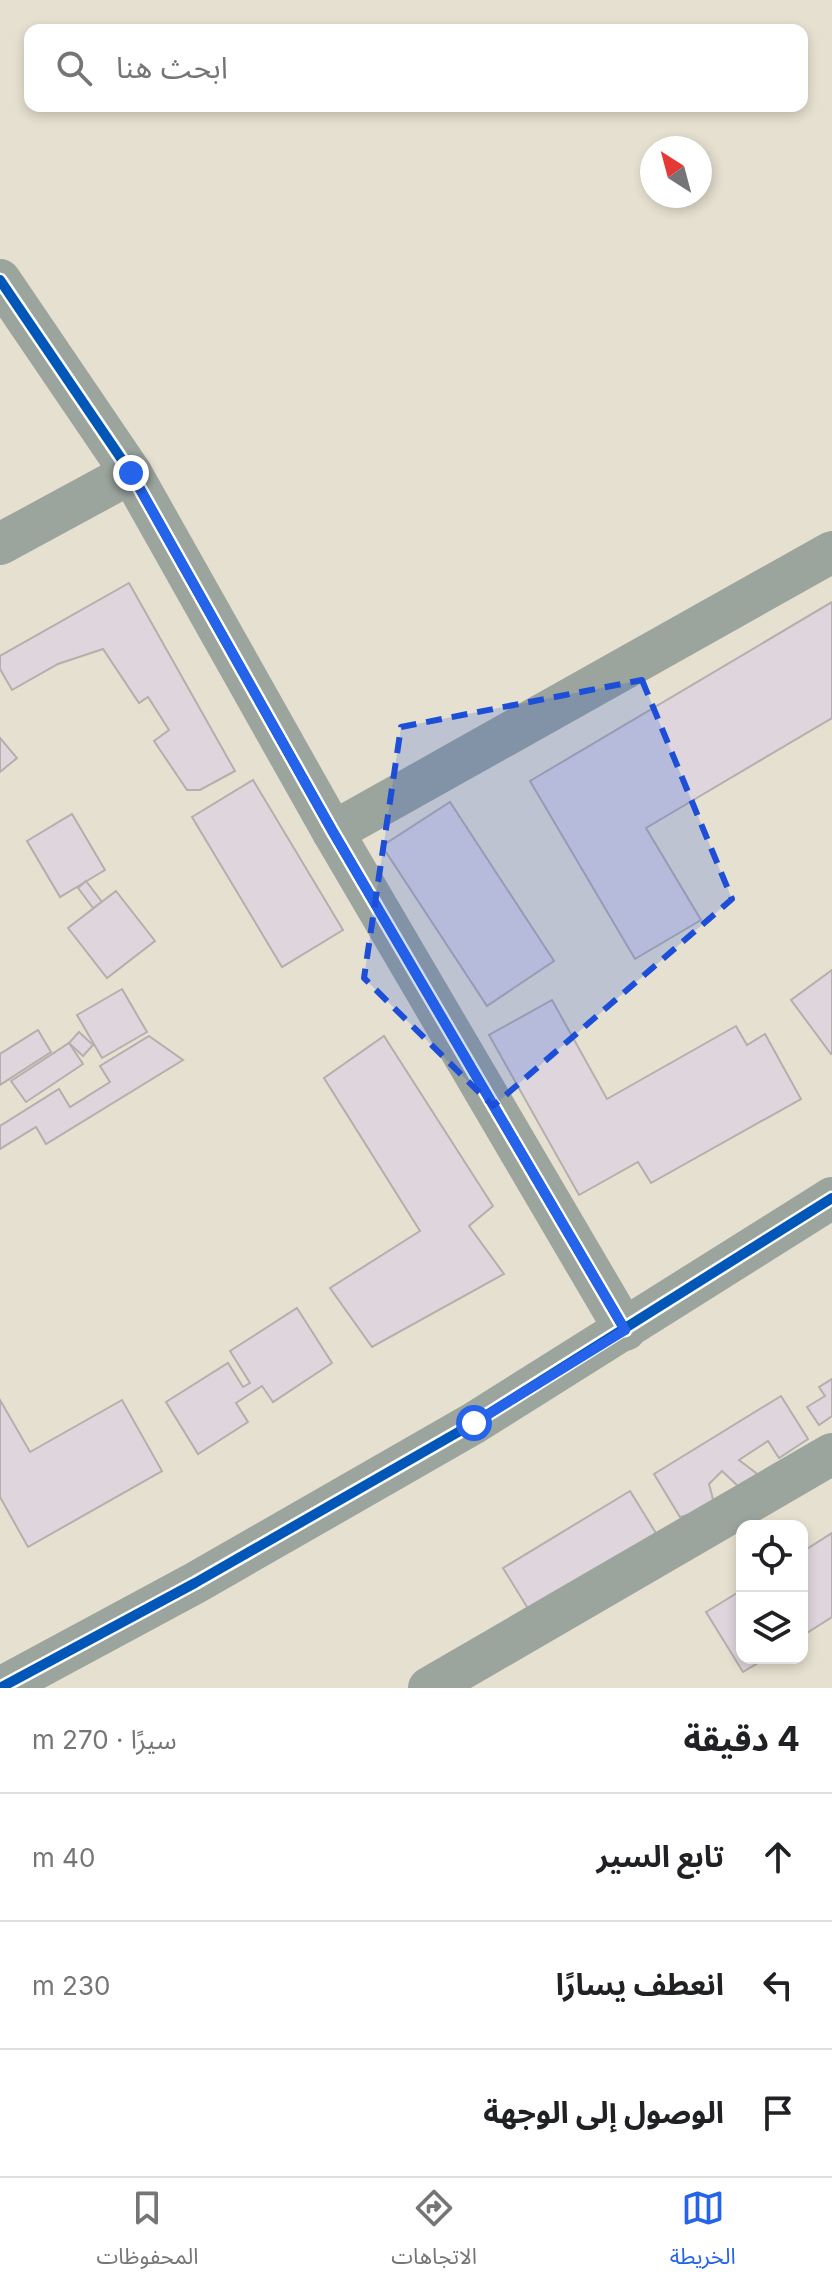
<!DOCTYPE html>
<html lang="ar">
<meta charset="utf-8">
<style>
:root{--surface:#fff;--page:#f6f6f6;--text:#202124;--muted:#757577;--line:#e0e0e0;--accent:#2563eb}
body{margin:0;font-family:Inter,"Noto Sans Arabic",sans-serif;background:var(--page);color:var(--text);direction:rtl}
.controls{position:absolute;right:24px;bottom:24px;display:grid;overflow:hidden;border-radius:16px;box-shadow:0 4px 12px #0003}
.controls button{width:72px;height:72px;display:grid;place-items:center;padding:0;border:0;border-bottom:2px solid var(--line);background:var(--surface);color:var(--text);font:40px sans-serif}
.compass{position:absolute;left:640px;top:136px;width:72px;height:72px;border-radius:50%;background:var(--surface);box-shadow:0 4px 12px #0003;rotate:324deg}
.stop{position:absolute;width:24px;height:24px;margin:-18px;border:6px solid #2563eb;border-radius:50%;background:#fff}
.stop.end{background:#2563eb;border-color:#fff;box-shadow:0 2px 8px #0008}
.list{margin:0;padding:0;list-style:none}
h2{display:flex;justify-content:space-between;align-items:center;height:104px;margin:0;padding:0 32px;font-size:34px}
h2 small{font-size:26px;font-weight:400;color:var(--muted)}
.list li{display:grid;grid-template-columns:52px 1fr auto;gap:24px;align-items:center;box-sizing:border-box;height:128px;padding:0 32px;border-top:2px solid var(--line)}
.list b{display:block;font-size:30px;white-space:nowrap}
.list em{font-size:26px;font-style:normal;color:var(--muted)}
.icon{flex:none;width:44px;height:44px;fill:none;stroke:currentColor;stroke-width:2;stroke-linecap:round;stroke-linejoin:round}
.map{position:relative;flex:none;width:832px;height:1688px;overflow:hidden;direction:ltr}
.search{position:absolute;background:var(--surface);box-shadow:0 4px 12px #0003;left:24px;right:24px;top:24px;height:88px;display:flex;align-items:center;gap:20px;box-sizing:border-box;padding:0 28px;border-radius:16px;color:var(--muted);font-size:30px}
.sheet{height:488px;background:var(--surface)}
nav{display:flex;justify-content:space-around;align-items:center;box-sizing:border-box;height:112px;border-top:2px solid var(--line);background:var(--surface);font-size:22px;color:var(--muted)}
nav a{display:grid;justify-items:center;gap:4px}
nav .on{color:var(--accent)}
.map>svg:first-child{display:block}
.building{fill:#ded6dc;stroke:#b4afad;stroke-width:2}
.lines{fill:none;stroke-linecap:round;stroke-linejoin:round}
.minor{stroke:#9ba49d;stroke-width:42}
.cycleway-casing{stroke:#fff;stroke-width:15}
.cycleway{stroke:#0057b8;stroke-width:10}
.route{stroke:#2563eb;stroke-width:10}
.marked{fill:#1d4ed8;fill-opacity:0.2;stroke:#1d4ed8;stroke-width:6;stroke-dasharray:16 10;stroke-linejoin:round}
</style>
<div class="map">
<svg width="832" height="1688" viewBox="0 0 832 1688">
<rect width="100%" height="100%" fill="#e6e0d0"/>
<g class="building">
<polygon points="129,583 235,771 200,790 187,790 154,741 169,730 148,697 139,703 103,649 58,664 12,690 0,669 0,656"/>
<polygon points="832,602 832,718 646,828 701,920 635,959 530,781"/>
<polygon points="0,738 17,758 0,772"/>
<polygon points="253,780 343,930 282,967 192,817"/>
<polygon points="450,802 554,961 487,1006 382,846"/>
<polygon points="72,814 105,870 60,897 27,841"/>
<polygon points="86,881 102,902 93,908 78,888"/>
<polygon points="116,891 155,941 107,978 68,928"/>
<polygon points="832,970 832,1054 831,1054 791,1000"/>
<polygon points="122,989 147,1032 102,1058 77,1015"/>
<polygon points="552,1000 607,1099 736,1026 747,1045 765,1034 801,1099 651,1183 638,1162 579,1195 489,1035"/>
<polygon points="38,1030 51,1052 0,1085 0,1054"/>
<polygon points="79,1032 93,1045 83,1056 69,1043"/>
<polygon points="149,1036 183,1060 46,1144 36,1127 0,1149 0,1126 59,1089 70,1107 110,1082 100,1066"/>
<polygon points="384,1036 493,1206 469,1226 504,1274 372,1347 330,1288 420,1231 324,1078"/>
<polygon points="69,1043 83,1064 26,1102 11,1081"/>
<polygon points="297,1308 332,1363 273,1402 262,1386 236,1403 248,1422 198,1454 166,1402 228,1363 243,1387 250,1383 230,1351"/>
<polygon points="832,1379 832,1416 819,1425 807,1407 825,1396 819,1387"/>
<polygon points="781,1396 808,1439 779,1458 768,1441 739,1460 760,1476 740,1488 722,1471 709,1484 715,1507 680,1517 654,1474"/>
<polygon points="0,1400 30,1452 122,1400 162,1471 28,1547 0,1497"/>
<polygon points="630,1491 659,1538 532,1615 503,1568"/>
<polygon points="832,1533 832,1617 802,1636 802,1552"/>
<polygon points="742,1590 742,1658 766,1658 743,1672 706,1612"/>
</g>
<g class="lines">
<g class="minor">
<polyline points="0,280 131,473 333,832 625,1330"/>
<polyline points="0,544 131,473"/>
<polyline points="333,832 832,552"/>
<polyline points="0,1688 195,1583 474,1423 832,1198"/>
<polyline points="429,1688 832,1454"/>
</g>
<g class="cycleway-casing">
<g id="cycleway">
<polyline points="0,280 131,473 333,832 625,1330"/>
<polyline points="0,1688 195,1583 474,1423 832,1198"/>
</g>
</g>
<use href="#cycleway" class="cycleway"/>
</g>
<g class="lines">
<polyline class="route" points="131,473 333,832 625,1330 474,1423"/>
</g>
<path class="marked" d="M642 680 732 899 493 1106 364 978 401 727Z"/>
</svg>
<div class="controls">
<button><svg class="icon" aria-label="locate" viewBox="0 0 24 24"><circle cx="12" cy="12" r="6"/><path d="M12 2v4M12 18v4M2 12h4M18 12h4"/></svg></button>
<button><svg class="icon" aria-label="layers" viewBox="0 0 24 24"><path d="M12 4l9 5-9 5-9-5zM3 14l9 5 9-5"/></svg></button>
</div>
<svg class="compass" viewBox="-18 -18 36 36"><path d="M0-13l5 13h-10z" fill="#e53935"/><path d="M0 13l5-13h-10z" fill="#757577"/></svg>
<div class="stop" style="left:474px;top:1423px"></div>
<div class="stop end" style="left:131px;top:473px"></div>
<div class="search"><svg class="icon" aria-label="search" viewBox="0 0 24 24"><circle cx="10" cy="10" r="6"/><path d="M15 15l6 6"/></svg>ابحث هنا</div>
</div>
<section class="sheet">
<h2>4 دقيقة<small>سيرًا · 270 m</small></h2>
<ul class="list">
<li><svg class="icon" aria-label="ahead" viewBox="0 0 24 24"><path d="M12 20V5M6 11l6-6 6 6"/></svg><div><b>تابع السير</b></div><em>40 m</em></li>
<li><svg class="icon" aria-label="left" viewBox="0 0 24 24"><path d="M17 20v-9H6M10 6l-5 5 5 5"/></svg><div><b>انعطف يسارًا</b></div><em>230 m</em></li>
<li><svg class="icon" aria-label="arrive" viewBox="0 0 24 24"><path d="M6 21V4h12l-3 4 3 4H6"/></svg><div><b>الوصول إلى الوجهة</b></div></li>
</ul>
</section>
<nav>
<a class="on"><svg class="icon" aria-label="map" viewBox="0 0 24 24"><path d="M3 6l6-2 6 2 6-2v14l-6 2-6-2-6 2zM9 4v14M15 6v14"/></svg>الخريطة</a>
<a><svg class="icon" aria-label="directions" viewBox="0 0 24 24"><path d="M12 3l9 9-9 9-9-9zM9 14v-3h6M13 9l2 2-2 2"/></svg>الاتجاهات</a>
<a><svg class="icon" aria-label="saved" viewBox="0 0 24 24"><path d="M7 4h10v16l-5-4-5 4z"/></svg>المحفوظات</a>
</nav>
